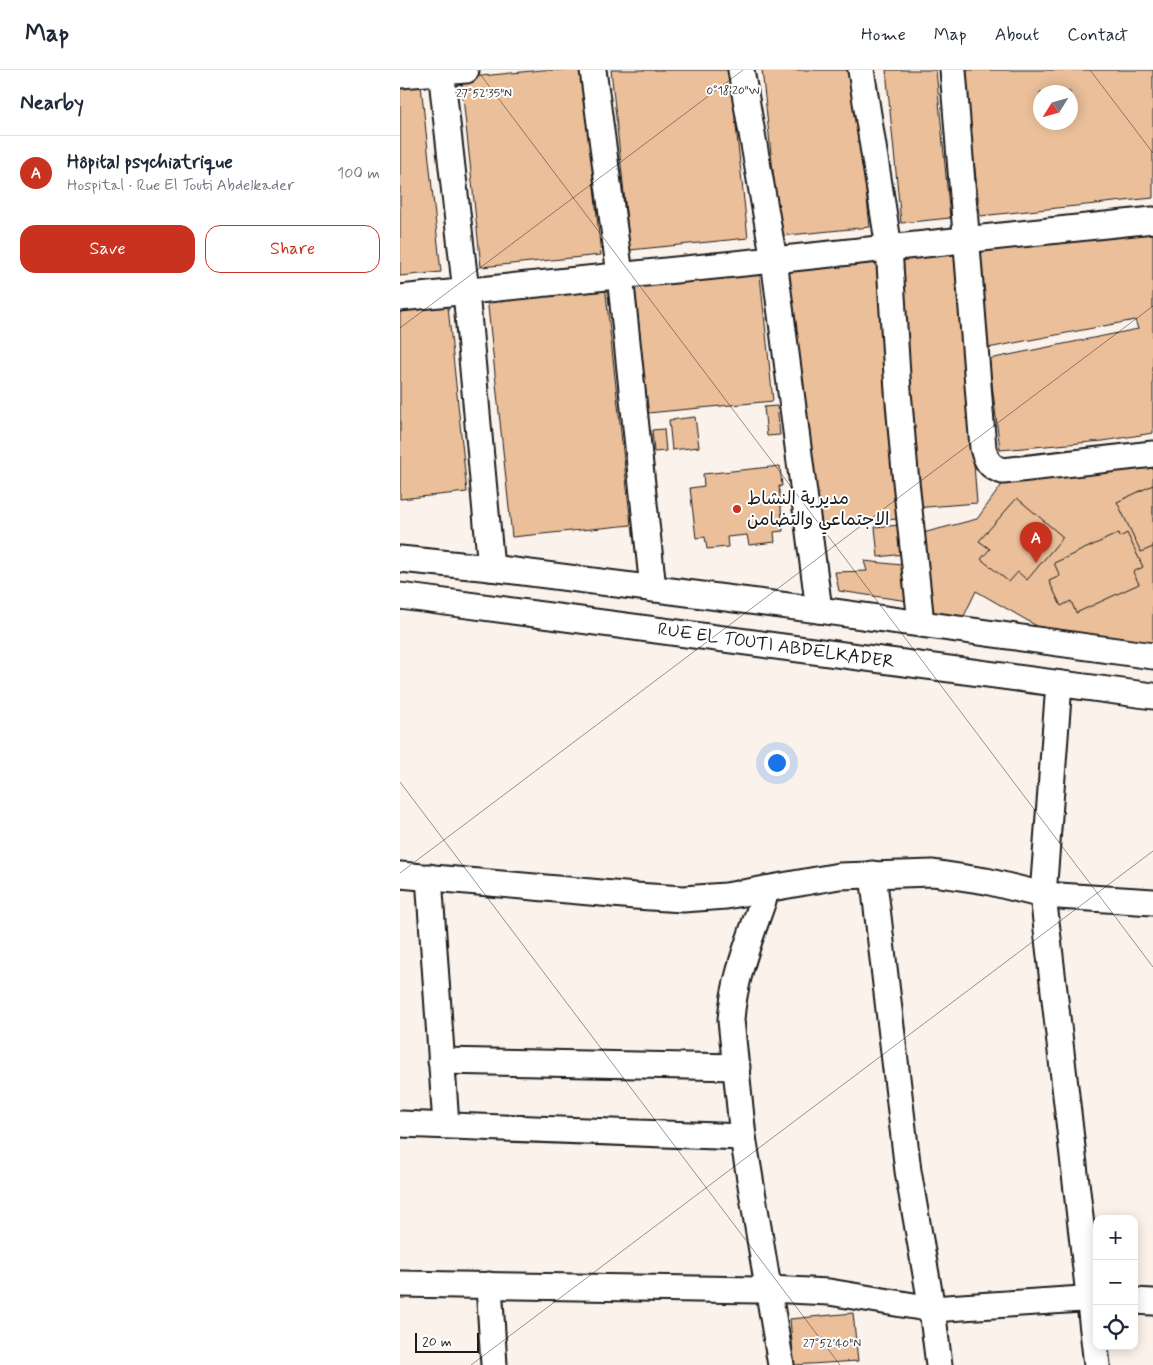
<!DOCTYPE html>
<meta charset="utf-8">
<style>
:root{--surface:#fff;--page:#f6f6f7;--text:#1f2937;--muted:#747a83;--line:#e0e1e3;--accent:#c8321e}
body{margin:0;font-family:Mynerve,"Playpen Sans Arabic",sans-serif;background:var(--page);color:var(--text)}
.controls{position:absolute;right:15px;bottom:15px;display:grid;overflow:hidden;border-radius:10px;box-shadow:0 2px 12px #0003}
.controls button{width:45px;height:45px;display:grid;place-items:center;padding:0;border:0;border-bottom:1px solid var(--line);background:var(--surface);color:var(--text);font:25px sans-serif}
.compass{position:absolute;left:633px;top:15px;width:45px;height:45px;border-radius:50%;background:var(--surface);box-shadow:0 2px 12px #0003;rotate:233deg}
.scale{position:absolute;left:15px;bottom:12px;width:64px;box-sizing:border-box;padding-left:5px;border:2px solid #1c1c1c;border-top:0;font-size:14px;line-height:18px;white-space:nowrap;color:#1c1c1c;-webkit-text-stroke:4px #fff;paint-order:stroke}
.you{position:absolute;left:376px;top:692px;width:18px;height:18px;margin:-12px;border:4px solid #fff;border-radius:50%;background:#1a73e8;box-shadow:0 0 0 8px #1a73e833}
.badge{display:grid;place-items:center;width:32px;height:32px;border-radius:50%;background:var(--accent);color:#fff;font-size:16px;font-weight:700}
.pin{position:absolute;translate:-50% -41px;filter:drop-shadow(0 1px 2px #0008)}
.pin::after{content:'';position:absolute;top:26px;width:18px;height:15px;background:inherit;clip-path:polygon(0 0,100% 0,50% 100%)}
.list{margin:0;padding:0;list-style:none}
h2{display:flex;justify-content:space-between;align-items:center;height:65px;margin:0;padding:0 20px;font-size:21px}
h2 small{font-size:16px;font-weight:400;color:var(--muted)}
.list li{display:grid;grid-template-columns:32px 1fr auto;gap:15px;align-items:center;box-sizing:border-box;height:75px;padding:0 20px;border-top:1px solid var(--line)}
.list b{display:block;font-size:19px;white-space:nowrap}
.list p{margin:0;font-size:16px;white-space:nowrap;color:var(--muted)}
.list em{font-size:16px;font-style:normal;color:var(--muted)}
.actions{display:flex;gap:10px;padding:15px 20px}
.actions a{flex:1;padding:11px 0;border:1px solid var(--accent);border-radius:15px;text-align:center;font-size:18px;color:var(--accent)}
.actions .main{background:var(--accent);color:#fff}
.icon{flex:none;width:28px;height:28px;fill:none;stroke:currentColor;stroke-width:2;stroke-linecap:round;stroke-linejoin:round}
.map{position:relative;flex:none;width:753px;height:1295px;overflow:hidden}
header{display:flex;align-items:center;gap:30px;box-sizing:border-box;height:70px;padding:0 25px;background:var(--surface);border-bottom:1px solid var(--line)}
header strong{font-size:24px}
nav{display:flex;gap:28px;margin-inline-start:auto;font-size:18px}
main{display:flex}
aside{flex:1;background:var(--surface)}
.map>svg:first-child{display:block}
.building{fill:#eabf9a;stroke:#1c1c1c;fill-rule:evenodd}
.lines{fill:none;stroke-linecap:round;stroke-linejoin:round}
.minor-casing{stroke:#1c1c1c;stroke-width:29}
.minor{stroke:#fff;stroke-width:25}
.ticks{fill:none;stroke:#1c1c1c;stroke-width:1;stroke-opacity:0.45}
.poi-dot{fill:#c8321e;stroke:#fff;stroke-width:2}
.labels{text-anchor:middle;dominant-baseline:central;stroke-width:4;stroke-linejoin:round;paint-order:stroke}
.poi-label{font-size:18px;fill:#1c1c1c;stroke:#fff;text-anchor:start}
.street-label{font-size:18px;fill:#1c1c1c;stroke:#fff}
.ticks-label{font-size:12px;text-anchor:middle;fill:#1c1c1c;stroke:#fff;stroke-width:4;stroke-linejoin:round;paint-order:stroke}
</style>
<header>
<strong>Map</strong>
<nav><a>Home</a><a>Map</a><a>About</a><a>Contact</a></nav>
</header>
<main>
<aside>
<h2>Nearby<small></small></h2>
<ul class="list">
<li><span class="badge">A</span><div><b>Hôpital psychiatrique</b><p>Hospital · Rue El Touti Abdelkader</p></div><em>100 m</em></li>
</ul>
<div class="actions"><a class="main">Save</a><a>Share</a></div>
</aside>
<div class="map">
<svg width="753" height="1295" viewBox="0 0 753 1295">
<rect width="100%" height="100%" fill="#fbf2eb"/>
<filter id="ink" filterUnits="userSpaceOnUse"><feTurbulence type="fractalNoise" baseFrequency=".02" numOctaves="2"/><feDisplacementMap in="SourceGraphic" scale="10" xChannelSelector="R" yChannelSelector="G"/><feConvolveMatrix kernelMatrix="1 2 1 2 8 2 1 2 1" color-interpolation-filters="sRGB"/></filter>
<g filter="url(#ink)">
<g class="building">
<polygon points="142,0 182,0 201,185 81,197 61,8"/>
<polygon points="211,0 330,0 348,168 230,180"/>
<polygon points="362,0 453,0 470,157 380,166"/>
<polygon points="486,0 536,0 550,148 501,153"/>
<path d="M564 0H753V128L580 146ZM640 22H670V52H640Z"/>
<polygon points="21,15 41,202 0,206 0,17"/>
<polygon points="753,154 753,363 703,371 600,380 589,289 738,259 735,250 588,278 572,173"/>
<polygon points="557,176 577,433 514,438 494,180"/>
<polygon points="480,190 497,449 422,456 383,202"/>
<polygon points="359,196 373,331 248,343 234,209"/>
<polygon points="205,215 231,455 112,467 87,227"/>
<polygon points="47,227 67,422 0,429 0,232"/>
<polygon points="377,336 380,365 367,366 364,337"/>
<polygon points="295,347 299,377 272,380 269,350"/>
<polygon points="264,359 266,381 254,382 252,360"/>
<polygon points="753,391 753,573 642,559 576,521 563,548 526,543 515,465 577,449 606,409"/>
<polygon points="380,396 382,416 379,416 383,461 374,462 375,472 349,475 347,465 327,467 328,477 307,479 305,467 296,468 290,418 304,416 303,404"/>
<polygon points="753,415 753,477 741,482 717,432"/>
<polygon points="617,428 663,467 627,510 618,502 609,512 581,489 590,479 579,471"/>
<polygon points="501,455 504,484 478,487 475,457"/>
<polygon points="719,463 720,467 727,463 743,497 733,502 739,514 676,543 671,531 661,536 649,511 660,506 654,493"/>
<polygon points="464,491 511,496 515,532 439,521 435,502 467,501"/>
<polygon points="453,1243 458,1291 394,1295 390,1249"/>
</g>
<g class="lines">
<g class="minor-casing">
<g id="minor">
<polyline points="41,0 66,222 91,498"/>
<polyline points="193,0 220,205 253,519"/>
<polyline points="341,0 374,190 419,540"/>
<polyline points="461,0 489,178 498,321 505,402 521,553"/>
<path d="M553 0 583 378C586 390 590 398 603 401L753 384"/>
<polyline points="0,5 66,0"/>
<polyline points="0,228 374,190 753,150"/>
<polyline points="0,489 91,498 419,540 753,586"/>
<polyline points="0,526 753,626"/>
<polyline points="659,614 643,825 697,1295"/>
<polyline points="473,804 508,1101 532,1239 539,1295"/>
<polyline points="0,805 235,826 283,829 326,826 439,806 533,803 586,811 643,825 753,832"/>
<polyline points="29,807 46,1055"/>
<path d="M367 819C353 861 334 905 331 950L343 1067 381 1295"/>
<polyline points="41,991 337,997"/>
<polyline points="0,1054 343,1067"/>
<polyline points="0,1214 357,1220 369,1219 429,1222 532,1239 697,1228"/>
<polyline points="89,1215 94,1295"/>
<polyline points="734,1231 753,1232"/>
</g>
</g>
<use href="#minor" class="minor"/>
</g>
</g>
<path class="ticks" d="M77 0 753 897M690 0 753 83M0 258 343 0M0 712 440 1295M0 803 753 236M71 1295 753 781"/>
<circle class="poi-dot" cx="337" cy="439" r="5"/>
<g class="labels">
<g class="poi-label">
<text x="347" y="429">مديرية النشاط<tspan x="347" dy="21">الاجتماعي والتضامن</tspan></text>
</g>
<g class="street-label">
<text transform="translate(376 576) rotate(8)">RUE EL TOUTI ABDELKADER</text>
</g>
</g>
<g class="ticks-label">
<text x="333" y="24">0°18'20"W</text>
<text x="84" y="27">27°52'35"N</text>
<text x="432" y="1277">27°52'40"N</text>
</g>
</svg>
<div class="controls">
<button>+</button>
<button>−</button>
<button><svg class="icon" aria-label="locate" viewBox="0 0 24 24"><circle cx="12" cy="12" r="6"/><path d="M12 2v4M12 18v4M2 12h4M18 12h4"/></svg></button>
</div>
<svg class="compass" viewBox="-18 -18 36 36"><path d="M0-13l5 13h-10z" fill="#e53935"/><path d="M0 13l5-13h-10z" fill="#747a83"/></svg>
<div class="scale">20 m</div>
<div class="you"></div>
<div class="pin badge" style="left:636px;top:493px">A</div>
</div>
</main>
